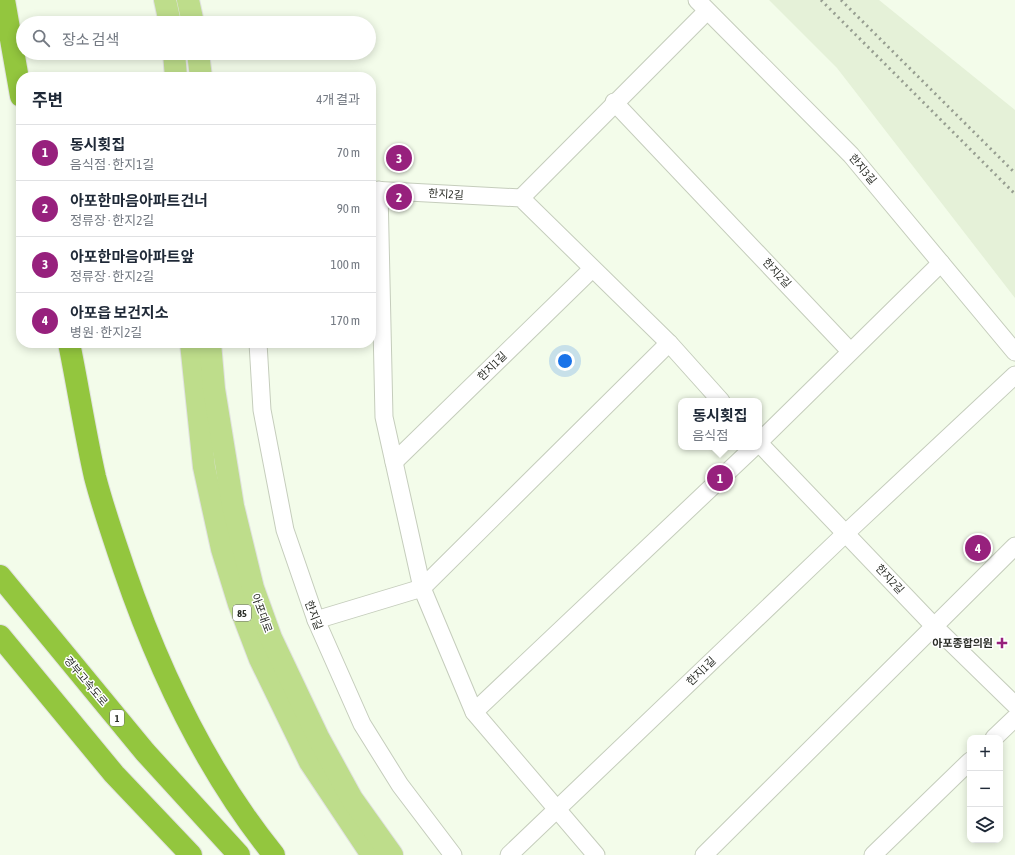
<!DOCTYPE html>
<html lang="ko">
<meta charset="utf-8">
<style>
:root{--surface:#fff;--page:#f6f6f7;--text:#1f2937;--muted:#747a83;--line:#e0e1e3;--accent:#97217d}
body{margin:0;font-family:"Asap Condensed","Noto Sans KR",sans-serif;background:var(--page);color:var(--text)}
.controls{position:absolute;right:12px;bottom:12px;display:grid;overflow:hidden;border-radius:8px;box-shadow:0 2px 10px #0003}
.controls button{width:36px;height:36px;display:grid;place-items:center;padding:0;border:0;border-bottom:1px solid var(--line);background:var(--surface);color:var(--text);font:20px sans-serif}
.you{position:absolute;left:565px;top:361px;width:14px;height:14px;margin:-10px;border:3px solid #fff;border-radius:50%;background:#1a73e8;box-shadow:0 0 0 6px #1a73e833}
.badge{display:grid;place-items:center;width:26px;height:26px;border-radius:50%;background:var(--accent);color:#fff;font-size:13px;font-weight:700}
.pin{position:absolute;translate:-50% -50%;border:2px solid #fff;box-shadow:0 1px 4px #0006}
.popup{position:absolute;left:678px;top:398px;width:84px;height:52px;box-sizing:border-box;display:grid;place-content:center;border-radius:8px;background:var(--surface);filter:drop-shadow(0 1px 3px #0005);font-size:13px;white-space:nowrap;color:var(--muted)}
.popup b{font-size:15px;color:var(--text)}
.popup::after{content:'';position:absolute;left:50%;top:100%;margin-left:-8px;border:8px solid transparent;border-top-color:var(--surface)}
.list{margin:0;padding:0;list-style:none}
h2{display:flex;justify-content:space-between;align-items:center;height:52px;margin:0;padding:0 16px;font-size:17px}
h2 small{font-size:13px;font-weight:400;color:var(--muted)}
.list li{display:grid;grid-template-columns:26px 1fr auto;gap:12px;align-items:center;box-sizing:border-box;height:56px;padding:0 16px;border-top:1px solid var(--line)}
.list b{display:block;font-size:15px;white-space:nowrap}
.list p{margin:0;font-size:13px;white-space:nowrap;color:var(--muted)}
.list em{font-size:13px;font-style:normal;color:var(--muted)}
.icon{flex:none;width:22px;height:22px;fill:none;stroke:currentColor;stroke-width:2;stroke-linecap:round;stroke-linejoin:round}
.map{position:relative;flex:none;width:1015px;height:855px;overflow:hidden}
.search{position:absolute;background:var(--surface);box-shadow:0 2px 10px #0003;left:16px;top:16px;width:360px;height:44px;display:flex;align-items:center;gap:10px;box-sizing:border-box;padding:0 14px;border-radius:22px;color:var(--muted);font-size:15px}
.panel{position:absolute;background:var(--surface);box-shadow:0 2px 10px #0003;left:16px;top:72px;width:360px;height:276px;border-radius:16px}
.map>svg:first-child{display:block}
.built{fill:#e5f1d8}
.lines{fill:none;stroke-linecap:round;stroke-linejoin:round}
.street-casing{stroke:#c5cdbc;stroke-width:19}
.primary-casing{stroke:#e1e2e1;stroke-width:24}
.highway-casing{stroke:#e1e2e1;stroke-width:24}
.street{stroke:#fff;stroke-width:17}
.primary{stroke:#bedd8b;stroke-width:22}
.highway{stroke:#93c63e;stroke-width:22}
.rail{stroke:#979e91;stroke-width:3;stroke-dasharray:2 4;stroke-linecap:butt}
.poi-dot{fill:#97217d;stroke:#fff;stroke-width:1.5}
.labels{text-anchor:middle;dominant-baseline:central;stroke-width:3;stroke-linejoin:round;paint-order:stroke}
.shield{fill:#fff;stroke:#6a6c68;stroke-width:1}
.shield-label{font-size:10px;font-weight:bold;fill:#2a2d27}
.street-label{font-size:11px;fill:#2a2d27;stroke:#fff}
.poi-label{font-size:11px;font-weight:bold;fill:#2a2d27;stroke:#fff;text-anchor:end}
</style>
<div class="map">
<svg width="1015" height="855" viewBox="0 0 1015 855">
<rect width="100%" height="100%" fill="#f3fcea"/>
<polygon class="built" points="769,0 879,0 1015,110 1015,298 837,68"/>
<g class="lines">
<g class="street-casing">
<g id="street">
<polyline points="697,0 851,155 1015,352"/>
<polyline points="614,102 850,351"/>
<polyline points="371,190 521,198 669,343 721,401"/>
<polyline points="379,190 384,417 422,588 474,712 596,855"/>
<polyline points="521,198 707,11"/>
<polyline points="258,343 262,410 285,530 316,620 362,724 400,785 453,855"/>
<polyline points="759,442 941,263"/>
<polyline points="759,443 934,626 1015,705"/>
<polyline points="394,462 591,270"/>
<polyline points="316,620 422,588 669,343"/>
<polyline points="474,712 754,447"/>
<polyline points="994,738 1015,718"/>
<polyline points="509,855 846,533 1015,375"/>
<polyline points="704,855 1015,546"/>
<polyline points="873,855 970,761"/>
</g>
</g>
<g class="primary-casing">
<g id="primary">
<polyline points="165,0 170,23"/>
<polyline points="188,0 193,23"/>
<polyline points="174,53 176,77"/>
<polyline points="198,53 201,77"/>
<polyline points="191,343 204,467 222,549 239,604 260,659 310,762 372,855"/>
<polyline points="210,343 214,389 233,506 253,588 271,638 318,737 352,799 392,855"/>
</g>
</g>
<g class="highway-casing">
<g id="highway">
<polyline points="4,0 21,96"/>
<path d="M69 343C78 387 85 433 95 477 103 508 114 539 124 569 159 671 206 771 274 855"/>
<polyline points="0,576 145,752 239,855"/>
<polyline points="0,636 114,774 191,855"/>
</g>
</g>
<use href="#street" class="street"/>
<use href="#primary" class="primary"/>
<use href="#highway" class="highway"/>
<g class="rail">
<polyline points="821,0 1015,194"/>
<polyline points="841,0 1015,173"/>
</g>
</g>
<path class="poi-dot" d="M1000 637h4v4h4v4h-4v4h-4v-4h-4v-4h4z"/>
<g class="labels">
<g class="shield">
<rect x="233" y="605" width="18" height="16" rx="3"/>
<rect x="110" y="710" width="14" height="16" rx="3"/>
</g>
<g class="shield-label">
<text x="242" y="613">85</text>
<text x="117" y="718">1</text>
</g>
<g class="street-label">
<text transform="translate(863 169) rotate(50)">한지3길</text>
<text transform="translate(446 194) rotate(3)">한지2길</text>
<text transform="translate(777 273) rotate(47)">한지2길</text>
<text transform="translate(492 366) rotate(-44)">한지1길</text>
<text transform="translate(890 579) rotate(47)">한지2길</text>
<text transform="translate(262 613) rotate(70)">아포대로</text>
<text transform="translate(314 615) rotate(69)">한지길</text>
<text transform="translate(701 671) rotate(-44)">한지1길</text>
<text transform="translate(86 681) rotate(50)">경부고속도로</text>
</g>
<g class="poi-label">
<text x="993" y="643">아포종합의원</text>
</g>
</g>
</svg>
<div class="controls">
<button>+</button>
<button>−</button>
<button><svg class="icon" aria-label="layers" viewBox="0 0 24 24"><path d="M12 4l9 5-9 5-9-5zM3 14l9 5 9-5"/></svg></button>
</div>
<div class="you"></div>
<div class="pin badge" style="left:720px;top:478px">1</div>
<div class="popup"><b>동시횟집</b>음식점</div>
<div class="pin badge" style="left:399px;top:197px">2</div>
<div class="pin badge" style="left:399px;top:158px">3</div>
<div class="pin badge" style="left:978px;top:548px">4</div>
<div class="search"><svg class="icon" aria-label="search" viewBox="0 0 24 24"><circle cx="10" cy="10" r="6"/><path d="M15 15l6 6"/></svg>장소 검색</div>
<section class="panel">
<h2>주변<small>4개 결과</small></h2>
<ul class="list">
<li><span class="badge">1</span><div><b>동시횟집</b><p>음식점 · 한지1길</p></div><em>70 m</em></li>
<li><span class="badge">2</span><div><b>아포한마음아파트건너</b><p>정류장 · 한지2길</p></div><em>90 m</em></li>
<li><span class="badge">3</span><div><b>아포한마음아파트앞</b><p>정류장 · 한지2길</p></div><em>100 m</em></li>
<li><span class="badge">4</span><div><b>아포읍 보건지소</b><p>병원 · 한지2길</p></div><em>170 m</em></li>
</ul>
</section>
</div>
